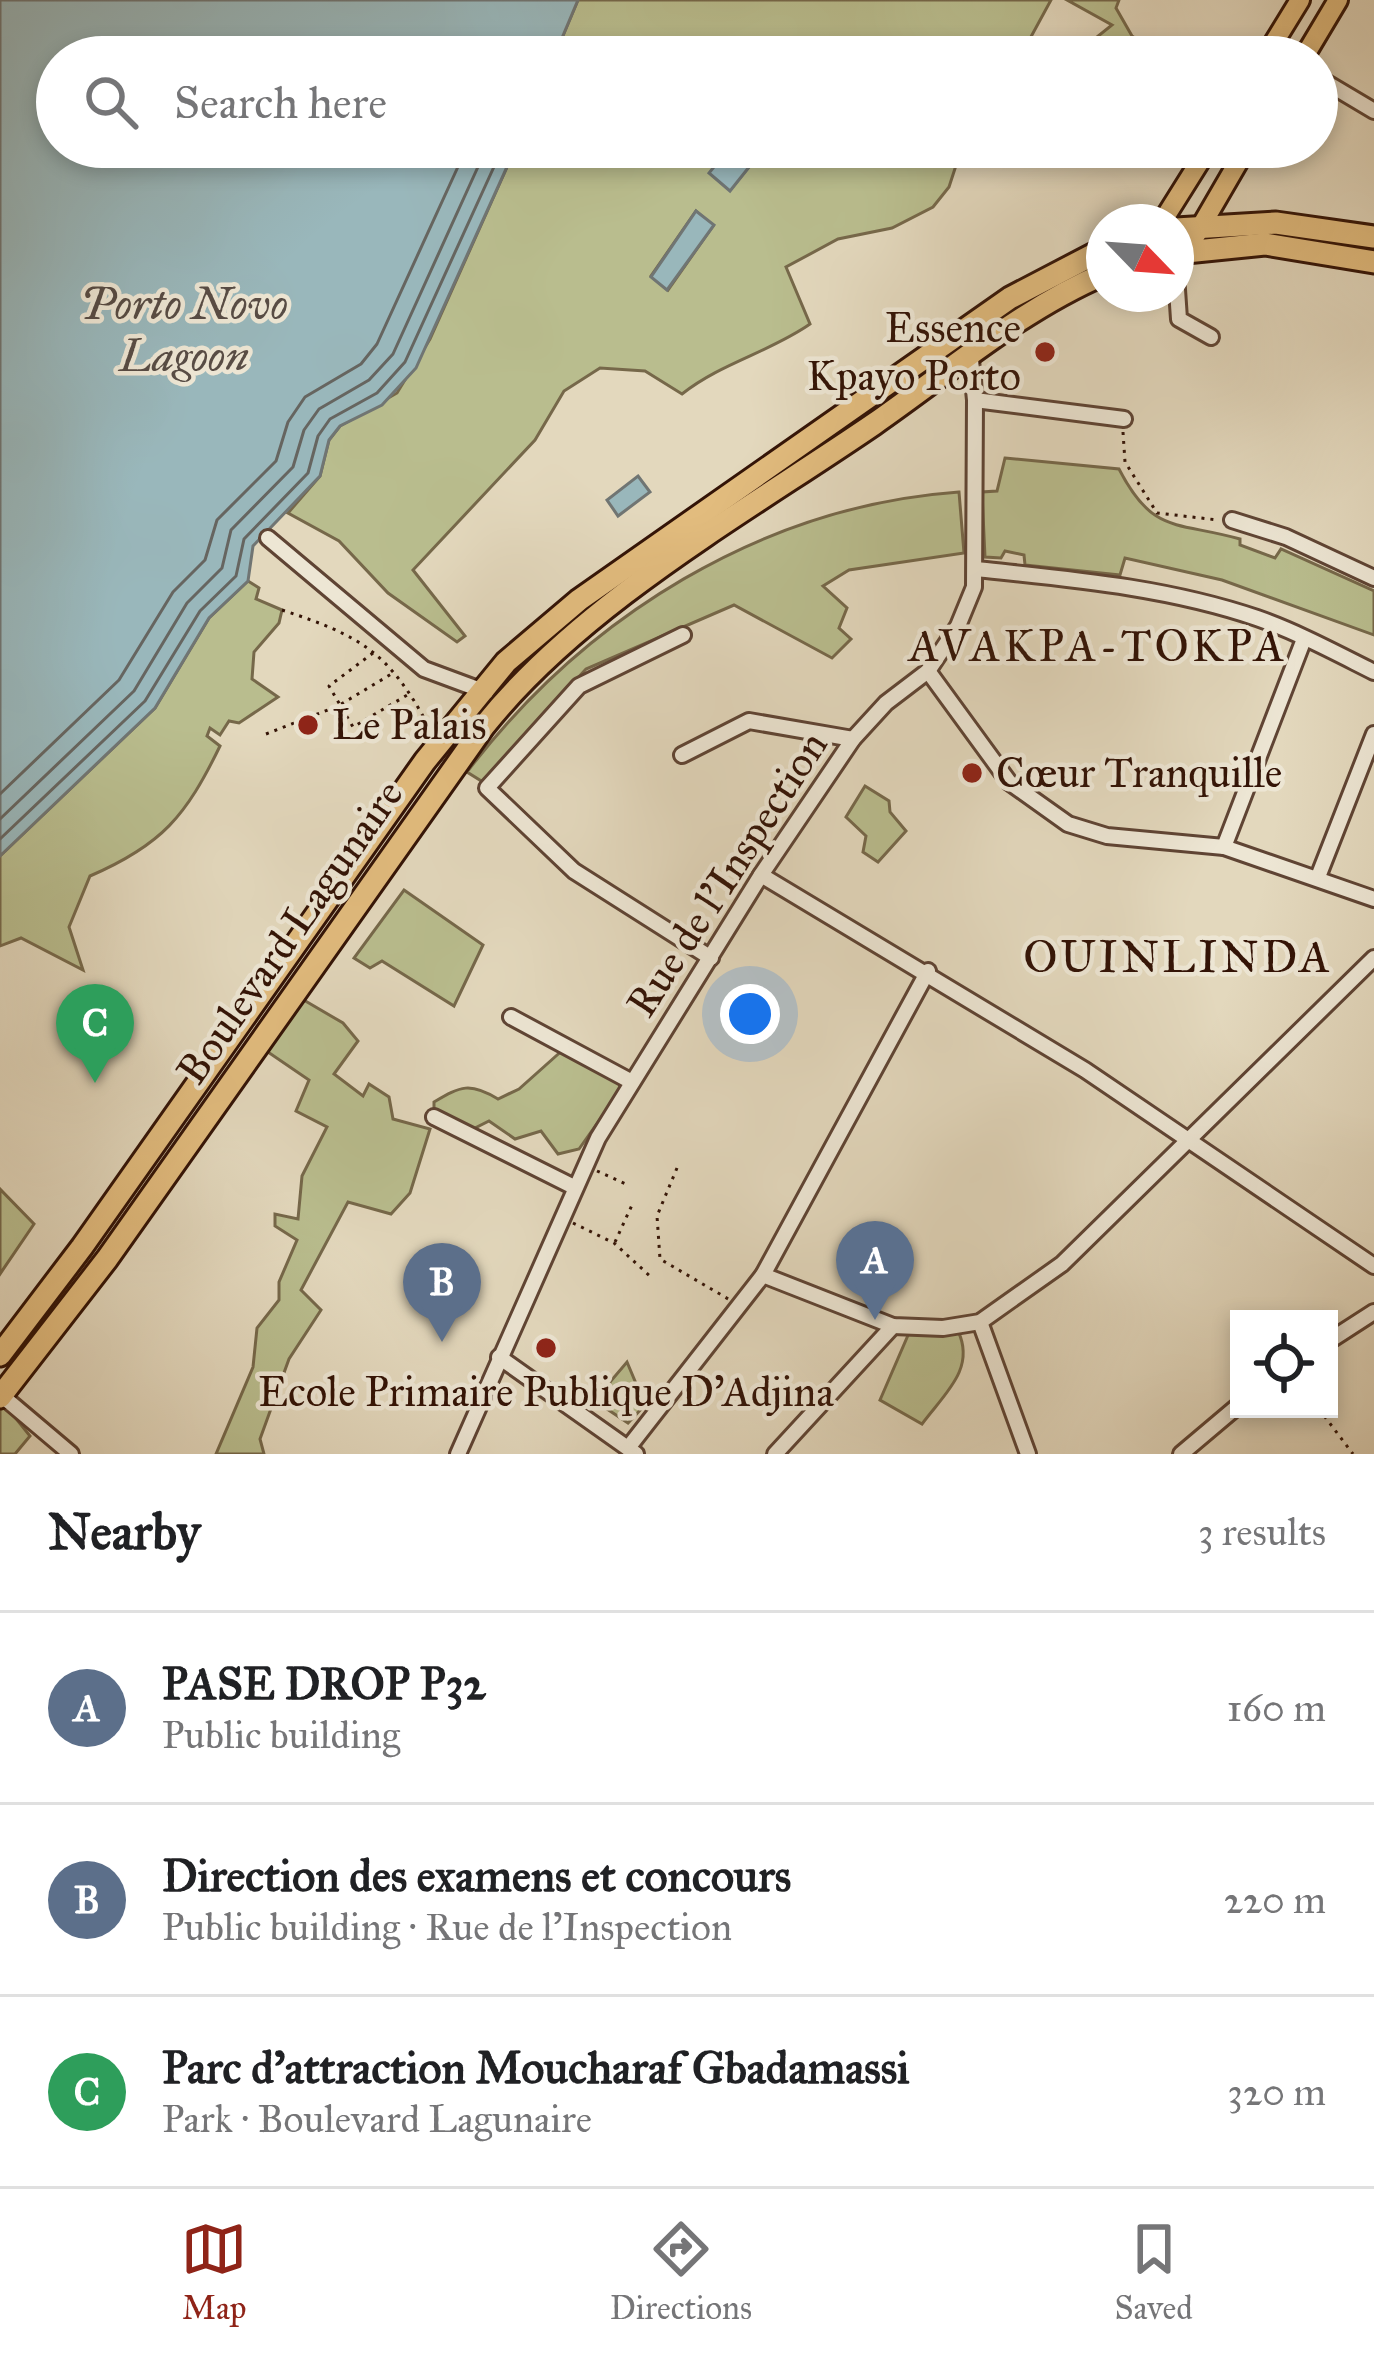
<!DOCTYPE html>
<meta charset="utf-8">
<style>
:root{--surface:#fff;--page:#f6f6f6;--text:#202124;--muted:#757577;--line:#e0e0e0;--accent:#8f2418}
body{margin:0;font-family:"IM FELL Great Primer",serif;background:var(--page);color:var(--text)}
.controls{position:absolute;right:36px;bottom:36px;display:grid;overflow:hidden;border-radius:0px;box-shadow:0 6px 18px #0003}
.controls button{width:108px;height:108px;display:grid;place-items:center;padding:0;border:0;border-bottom:3px solid var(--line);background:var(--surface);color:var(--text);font:60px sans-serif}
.compass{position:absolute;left:1086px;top:204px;width:108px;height:108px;border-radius:50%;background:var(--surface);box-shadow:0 6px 18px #0003;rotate:115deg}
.you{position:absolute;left:750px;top:1014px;width:42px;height:42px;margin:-30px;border:9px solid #fff;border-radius:50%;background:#1a73e8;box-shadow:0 0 0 18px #1a73e833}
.badge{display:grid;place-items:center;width:78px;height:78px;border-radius:50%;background:var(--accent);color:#fff;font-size:39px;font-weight:700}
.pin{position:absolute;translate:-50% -99px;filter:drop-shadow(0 3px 6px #0008)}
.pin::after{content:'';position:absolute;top:63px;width:42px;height:36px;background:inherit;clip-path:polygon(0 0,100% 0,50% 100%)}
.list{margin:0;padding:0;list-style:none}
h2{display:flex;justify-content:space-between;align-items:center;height:156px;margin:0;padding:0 48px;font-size:51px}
h2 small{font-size:39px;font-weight:400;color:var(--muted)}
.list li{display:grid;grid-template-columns:78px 1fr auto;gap:36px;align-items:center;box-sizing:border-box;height:192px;padding:0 48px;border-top:3px solid var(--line)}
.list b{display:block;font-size:45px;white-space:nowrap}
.list p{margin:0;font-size:39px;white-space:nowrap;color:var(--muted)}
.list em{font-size:39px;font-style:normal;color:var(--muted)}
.icon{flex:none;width:66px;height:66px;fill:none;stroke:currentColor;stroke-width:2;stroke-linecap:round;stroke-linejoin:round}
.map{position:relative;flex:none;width:1374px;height:1454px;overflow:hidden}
.search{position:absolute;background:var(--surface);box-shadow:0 6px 18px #0003;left:36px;right:36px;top:36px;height:132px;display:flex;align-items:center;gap:30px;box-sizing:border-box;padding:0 42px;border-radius:66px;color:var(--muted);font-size:45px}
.sheet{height:732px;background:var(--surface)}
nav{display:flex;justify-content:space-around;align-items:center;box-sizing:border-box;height:168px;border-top:3px solid var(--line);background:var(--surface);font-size:33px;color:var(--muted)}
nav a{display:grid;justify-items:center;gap:6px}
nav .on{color:var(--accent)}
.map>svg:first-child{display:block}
.green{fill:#b9bd8e;stroke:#76684a;stroke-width:3;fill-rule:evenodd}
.water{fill:#99b7bb;stroke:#707573;stroke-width:3}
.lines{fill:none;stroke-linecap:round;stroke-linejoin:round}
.shore{stroke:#666560;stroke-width:3}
.minor-casing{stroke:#5f4434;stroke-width:20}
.major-casing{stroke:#331306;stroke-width:24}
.highway-casing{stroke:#331306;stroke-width:27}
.path{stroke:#331306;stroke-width:3;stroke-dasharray:3 6;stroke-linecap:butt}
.minor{stroke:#ede6d4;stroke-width:14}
.major{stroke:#e2bc7e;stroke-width:18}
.highway{stroke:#e2bc7e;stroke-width:21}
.poi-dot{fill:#8f2418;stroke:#ede6d4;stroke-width:4.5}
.labels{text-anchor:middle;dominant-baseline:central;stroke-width:9;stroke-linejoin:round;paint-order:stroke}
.poi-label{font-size:42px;fill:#331306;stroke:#ede6d4;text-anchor:start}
.street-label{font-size:42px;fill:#331306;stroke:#ede6d4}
.water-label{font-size:45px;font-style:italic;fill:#574c45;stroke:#ede6d4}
.neighbourhood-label{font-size:45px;letter-spacing:3px;fill:#331306;stroke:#ede6d4}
</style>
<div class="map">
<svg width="1374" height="1454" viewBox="0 0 1374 1454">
<rect width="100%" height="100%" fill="#e3d8bd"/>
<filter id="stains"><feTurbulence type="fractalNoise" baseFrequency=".00167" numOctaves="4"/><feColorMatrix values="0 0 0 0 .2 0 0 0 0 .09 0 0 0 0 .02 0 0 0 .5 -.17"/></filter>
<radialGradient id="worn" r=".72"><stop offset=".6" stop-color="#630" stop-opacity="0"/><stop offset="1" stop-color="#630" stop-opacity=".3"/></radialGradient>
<g class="green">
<polygon points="578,0 1051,0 1020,57 554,57"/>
<polygon points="1067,0 1119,0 1116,8 1132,36 1162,57 1072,57 1112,25"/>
<path d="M516 147H730L710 173 730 190 765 147H962L949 187 933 207 892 228 838 239 786 267 810 324C770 352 721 363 682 394L645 371 600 368 564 391 535 440 413 570 465 636 457 642 388 593 339 541 288 513 320 476 329 440 340 426 397 393 430 339ZM696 211 713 226 668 290 651 276Z"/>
<path d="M1005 458 1119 469C1153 535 1176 521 1240 539V545L1275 558 1281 549 1374 591V635L1222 580 1125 558 1120 575 1025 565 1024 555 1005 551 1001 558 985 557 982 492 997 491Z"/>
<path d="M959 492 964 553 849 570 823 586 847 608 839 628 851 639 832 658 734 605 586 669 483 782 467 772C585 617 762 506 959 492Z"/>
<path d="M248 581 259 588 256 599 282 610 279 623 254 652 252 679 278 697 239 723 229 721 220 735 210 728 207 736 220 746C186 816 162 845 90 876L69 927 83 970 21 938 0 946V856L155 708 209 618Z"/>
<polygon points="865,786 889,801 890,812 906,831 878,862 863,852 866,836 846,817"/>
<polygon points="404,890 483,945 454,1006 382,961 370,968 354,958"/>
<polygon points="302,999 343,1023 358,1041 334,1074 363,1096 369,1084 389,1097 393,1119 430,1129 410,1193 391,1214 348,1202 301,1290 321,1310 289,1359 260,1439 264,1454 216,1454 253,1367 257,1328 279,1300 279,1282 297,1240 275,1226 275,1214 298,1219 302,1176 327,1127 296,1111 309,1080 262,1048"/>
<path d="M565 1048 620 1075V1091L579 1149 558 1154 541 1131 515 1139 489 1121 465 1133 434 1117V1102C461 1086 470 1082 498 1099L519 1089Z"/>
<polygon points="0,1189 34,1224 0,1274"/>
<path d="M958 1331C976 1369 944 1394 922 1424L880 1400 909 1333Z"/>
<polygon points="627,1362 645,1405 628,1423 607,1409 610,1382"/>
<polygon points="6,1406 30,1436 15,1454 0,1454 0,1409"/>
</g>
<g class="water">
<polygon points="0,0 578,0 554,57 57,57 57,147 516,147 416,368 382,405 340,426 329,440 320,476 253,546 248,581 209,618 155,708 0,856"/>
<polygon points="730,147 765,147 730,191 709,173"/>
<polygon points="696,211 714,225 667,290 651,277"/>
<polygon points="638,476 650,492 618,516 607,500"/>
</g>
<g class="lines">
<g class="shore">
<polyline points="0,794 119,680 173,592 205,560 217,520 276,461 288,422 305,397 361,364 377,344 467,147"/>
<polyline points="0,819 134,691 187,603 222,568 231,530 293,467 304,430 319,409 369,380 393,354 487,147"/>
<polyline points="0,839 145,701 200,611 236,576 244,539 308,473 318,436 330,419 377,393 405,362 503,147"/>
</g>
<g class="minor-casing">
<g id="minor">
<polyline points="1317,77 1374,111"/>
<polyline points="1176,275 1179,319 1211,337"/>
<polyline points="975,400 1124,419"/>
<polyline points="1232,520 1286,537 1374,578"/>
<polyline points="268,538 424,669 486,692"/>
<path d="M976 569C1070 579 1166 587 1257 618 1297 632 1336 653 1374 672"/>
<polyline points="683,635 579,686 487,788 574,871 711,958"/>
<polyline points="928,671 1009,782 1068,824 1107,836 1224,847 1374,899"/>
<polyline points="682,755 749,721 853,739"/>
<polyline points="1224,847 1304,639"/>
<polyline points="761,875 1085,1070 1374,1266"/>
<polyline points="1318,877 1374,734"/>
<polyline points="511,1017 632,1082"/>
<polyline points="434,1117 574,1187"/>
<polyline points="763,1275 893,1326 943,1328 980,1322 1062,1264 1374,958"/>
<polyline points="980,1322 1028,1454"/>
<polyline points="1329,1341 1374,1312"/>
<polyline points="499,1357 636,1454"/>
<polyline points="0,1394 71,1454"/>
<polyline points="628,1448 763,1275 928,971"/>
<polyline points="458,1454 598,1138 761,875 853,739 886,703 928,671 958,626 974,587 975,400 970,350"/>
<polyline points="775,1454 893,1326"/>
<polyline points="1181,1454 1239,1405"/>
</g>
</g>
<g class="major-casing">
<g id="major">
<polyline points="1265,57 1300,0"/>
<polyline points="1304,57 1338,0"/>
<polyline points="1162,222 1209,147"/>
<polyline points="1186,252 1247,147"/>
</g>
</g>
<g class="highway-casing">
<g id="highway">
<polyline points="1176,229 1276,223 1374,237"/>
<polyline points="1176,253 1265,244 1374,262"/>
<polyline points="0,1355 82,1247 425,761 506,662 579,600 1010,298 1104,249"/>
<path d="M0 1397 107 1259 484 726C582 603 744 513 874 424 949 372 1020 310 1104 274"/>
</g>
</g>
<g class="path">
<polyline points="1123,432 1125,462 1157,513 1218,520"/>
<path d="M282 610C361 636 389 652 429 727"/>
<polyline points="373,653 329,686 353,727 409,694"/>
<polyline points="266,734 338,706 393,673"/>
<polyline points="677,1168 657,1216 660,1259 730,1300"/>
<polyline points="597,1171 626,1184"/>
<polyline points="573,1223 614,1243 651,1277"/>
<polyline points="615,1242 632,1205"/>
<polyline points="1319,1409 1353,1454"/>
</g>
<use href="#minor" class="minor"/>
<use href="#major" class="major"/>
<use href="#highway" class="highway"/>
</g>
<g class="poi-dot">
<circle cx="1045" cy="352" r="12"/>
<circle cx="308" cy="725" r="12"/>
<circle cx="972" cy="773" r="12"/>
<circle cx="546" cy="1348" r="12"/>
</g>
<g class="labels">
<g class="poi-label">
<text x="1021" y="328" text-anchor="end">Essence<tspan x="1021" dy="48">Kpayo Porto</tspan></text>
<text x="332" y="725">Le Palais</text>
<text x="996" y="773">Cœur Tranquille</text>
<text x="546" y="1392" text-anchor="middle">Ecole Primaire Publique D'Adjina</text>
</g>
<g class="street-label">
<text transform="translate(727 874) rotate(-57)">Rue de l'Inspection</text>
<text transform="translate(290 932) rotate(-55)">Boulevard Lagunaire</text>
</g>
<g class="water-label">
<text x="184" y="303">Porto Novo<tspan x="184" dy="52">Lagoon</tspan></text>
</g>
<g class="neighbourhood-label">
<text x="1098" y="645">AVAKPA-TOKPA</text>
<text x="1178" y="956">OUINLINDA</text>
</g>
</g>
<rect width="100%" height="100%" filter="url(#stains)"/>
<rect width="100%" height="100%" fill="url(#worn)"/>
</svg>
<div class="controls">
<button><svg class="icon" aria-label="locate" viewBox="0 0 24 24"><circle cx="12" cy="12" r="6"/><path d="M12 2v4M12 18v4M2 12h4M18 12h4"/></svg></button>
</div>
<svg class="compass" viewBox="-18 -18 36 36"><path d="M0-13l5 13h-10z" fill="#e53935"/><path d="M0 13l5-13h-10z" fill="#757577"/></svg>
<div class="you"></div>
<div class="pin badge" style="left:875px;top:1320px;background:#5c6f8a">A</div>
<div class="pin badge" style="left:442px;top:1342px;background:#5c6f8a">B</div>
<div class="pin badge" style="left:95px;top:1083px;background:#2e9e5b">C</div>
<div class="search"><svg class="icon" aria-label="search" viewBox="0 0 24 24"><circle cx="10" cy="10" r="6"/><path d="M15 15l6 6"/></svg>Search here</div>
</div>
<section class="sheet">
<h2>Nearby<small>3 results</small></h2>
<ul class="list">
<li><span class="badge" style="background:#5c6f8a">A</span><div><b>PASE DROP P32</b><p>Public building</p></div><em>160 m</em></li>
<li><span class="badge" style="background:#5c6f8a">B</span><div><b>Direction des examens et concours</b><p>Public building · Rue de l'Inspection</p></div><em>220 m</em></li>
<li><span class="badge" style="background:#2e9e5b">C</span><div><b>Parc d'attraction Moucharaf Gbadamassi</b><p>Park · Boulevard Lagunaire</p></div><em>320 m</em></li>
</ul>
</section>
<nav>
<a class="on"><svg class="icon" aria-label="map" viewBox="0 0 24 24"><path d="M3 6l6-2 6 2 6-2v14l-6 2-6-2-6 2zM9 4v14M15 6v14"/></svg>Map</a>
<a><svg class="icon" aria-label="directions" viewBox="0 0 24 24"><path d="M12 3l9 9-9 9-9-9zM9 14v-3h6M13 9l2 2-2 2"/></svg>Directions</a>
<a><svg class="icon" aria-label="saved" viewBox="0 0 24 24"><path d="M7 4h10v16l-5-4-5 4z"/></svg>Saved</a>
</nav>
